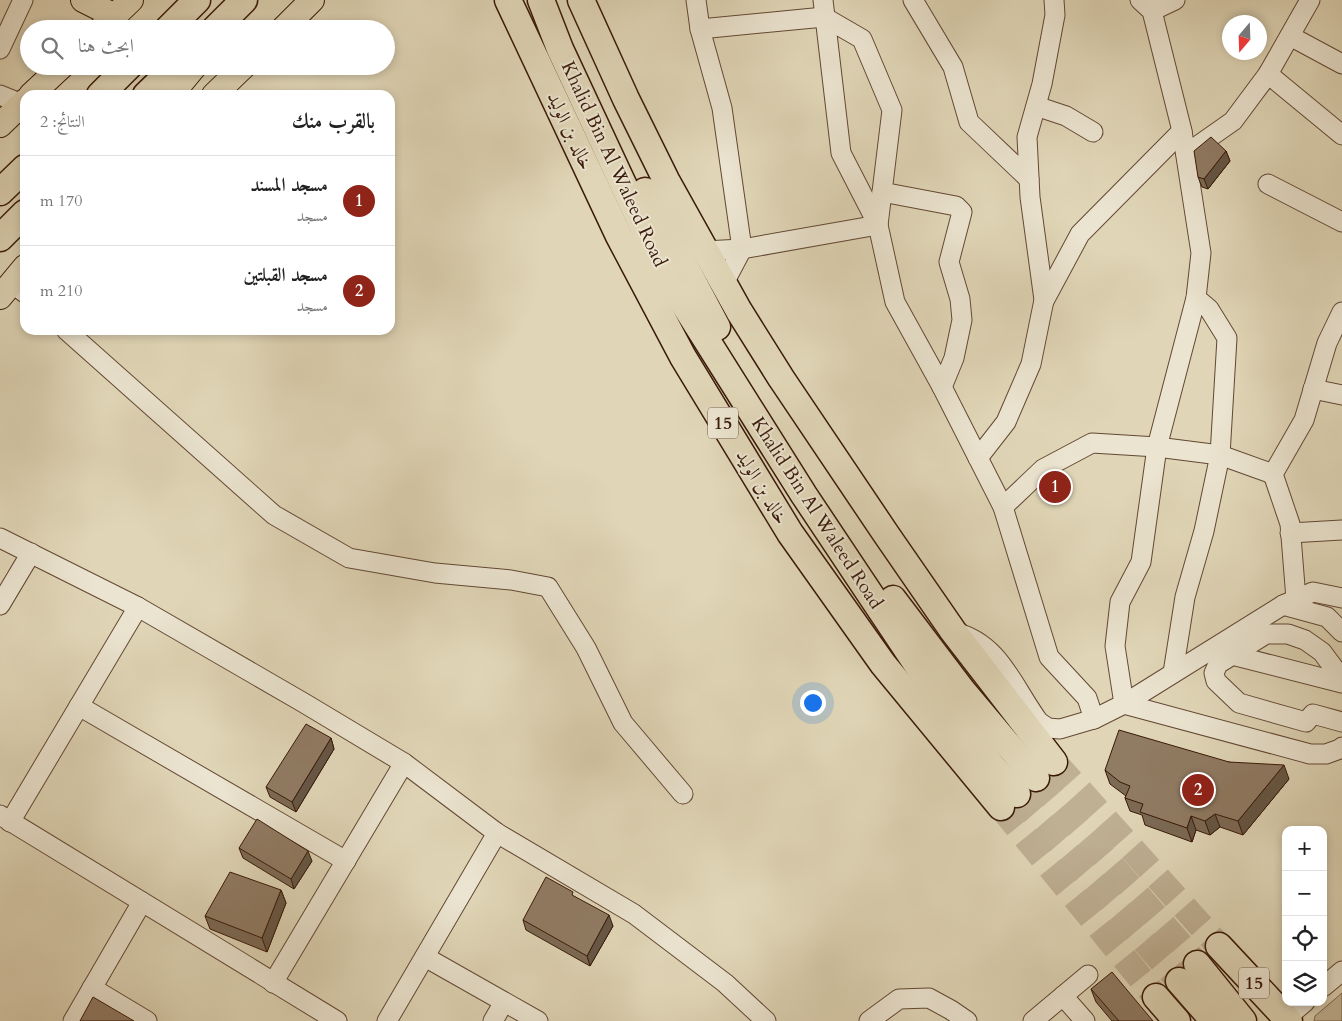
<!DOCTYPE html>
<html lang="ar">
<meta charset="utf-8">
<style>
:root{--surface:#fff;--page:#f6f6f6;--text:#222;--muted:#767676;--line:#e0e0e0;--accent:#8f2418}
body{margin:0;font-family:Cardo,Amiri,serif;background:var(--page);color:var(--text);direction:rtl}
.controls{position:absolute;right:15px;bottom:15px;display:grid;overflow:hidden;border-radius:10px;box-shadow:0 2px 8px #0003}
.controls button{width:45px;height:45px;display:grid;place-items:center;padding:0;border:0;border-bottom:1px solid var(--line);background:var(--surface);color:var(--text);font:25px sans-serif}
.compass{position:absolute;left:1222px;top:15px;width:45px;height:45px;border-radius:50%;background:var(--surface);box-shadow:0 2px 8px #0003;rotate:199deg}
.you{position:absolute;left:812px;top:702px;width:18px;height:18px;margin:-12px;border:4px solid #fff;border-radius:50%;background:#1a73e8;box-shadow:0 0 0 8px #1a73e833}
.badge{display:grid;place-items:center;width:32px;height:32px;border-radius:50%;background:var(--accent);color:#fff;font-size:16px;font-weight:700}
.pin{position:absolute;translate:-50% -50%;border:2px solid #fff;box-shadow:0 1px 5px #0006}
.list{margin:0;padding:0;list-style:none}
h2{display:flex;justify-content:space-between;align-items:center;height:65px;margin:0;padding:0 20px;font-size:21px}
h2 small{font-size:16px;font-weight:400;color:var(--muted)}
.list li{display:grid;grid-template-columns:32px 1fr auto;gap:15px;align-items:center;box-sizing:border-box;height:90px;padding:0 20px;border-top:1px solid var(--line)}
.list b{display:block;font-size:19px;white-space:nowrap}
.list p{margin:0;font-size:16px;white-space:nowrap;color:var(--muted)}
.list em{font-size:16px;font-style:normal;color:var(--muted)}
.icon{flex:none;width:28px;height:28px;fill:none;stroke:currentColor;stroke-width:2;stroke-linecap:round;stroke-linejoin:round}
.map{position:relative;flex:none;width:1342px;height:1021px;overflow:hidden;direction:ltr}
.search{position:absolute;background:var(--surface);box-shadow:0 2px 8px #0003;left:20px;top:20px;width:375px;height:55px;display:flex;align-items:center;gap:12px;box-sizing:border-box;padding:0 18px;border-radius:28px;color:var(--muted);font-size:19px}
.panel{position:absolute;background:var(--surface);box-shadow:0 2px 8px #0003;left:20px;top:90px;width:375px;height:245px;border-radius:15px;direction:rtl}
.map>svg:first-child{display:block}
.green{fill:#c4b699;stroke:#7e6851}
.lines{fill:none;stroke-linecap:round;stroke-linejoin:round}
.highway-tunnel{stroke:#bfb094;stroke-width:26;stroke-dasharray:26 13;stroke-linecap:butt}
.minor-casing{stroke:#634834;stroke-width:21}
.major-casing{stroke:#391909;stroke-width:26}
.highway-casing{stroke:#391909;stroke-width:29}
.minor{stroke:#ebe4d0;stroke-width:19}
.major{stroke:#e0d6b7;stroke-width:24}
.highway{stroke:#e0d6b7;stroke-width:26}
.wall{fill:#7c6a55;stroke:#391909}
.shaded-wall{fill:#655645;stroke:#391909}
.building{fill:#907b63;stroke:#391909}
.labels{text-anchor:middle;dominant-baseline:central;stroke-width:4;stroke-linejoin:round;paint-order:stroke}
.shield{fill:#ebe4d0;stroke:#6e5645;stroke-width:1}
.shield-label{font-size:18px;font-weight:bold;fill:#391909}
.street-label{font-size:19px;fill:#391909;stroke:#ebe4d0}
</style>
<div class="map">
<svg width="1342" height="1021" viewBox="0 0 1342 1021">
<rect width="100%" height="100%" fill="#e0d6b7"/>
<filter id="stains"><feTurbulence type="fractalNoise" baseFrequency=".004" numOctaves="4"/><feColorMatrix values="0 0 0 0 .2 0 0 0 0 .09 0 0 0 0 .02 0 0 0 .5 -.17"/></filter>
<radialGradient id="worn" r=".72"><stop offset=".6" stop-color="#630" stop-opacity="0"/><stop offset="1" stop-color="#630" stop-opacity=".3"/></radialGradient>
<polygon class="green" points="1342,993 1342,1021 1314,1021 1315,1016"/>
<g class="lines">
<g class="highway-tunnel">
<polyline points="1054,762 1219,946"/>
<polyline points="1036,778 1197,964"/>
<polyline points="1017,794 1179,981"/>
<polyline points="1001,807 1156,997"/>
</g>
<g class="minor-casing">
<g id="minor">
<polyline points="696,0 700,29 722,108 742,249 724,283"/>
<polyline points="823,0 841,153 878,225 895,302 942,387 1003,507 1049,657 1087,698 1094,719"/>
<polyline points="913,0 953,67 969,122 1029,179"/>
<polyline points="1140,0 1152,11 1182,131 1201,253 1196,298 1157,447 1141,562 1120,602 1115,646 1124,704 1310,754 1326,754 1340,749 1342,747"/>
<polyline points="1152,11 1175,0"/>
<polyline points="700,29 824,17 862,39 892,110 878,225 742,249 704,251"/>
<polyline points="1290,36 1342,64"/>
<polyline points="0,49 23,0"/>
<polyline points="1268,74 1342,135"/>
<polyline points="0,95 22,104"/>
<polyline points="1036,106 1066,116 1093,132"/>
<polyline points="1186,154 1233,121 1268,74 1310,0"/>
<polyline points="1268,184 1342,222"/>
<polyline points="882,192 956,206 962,212 949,262 960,299 962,320 954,358 942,387"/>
<polyline points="17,287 25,293"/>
<polyline points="1044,301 1080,234 1182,131"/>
<polyline points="66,330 274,515 349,558 435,573 511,580 548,587 586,648 623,723 683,794"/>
<polyline points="1313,389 1342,395"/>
<polyline points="978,458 1006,422 1031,364 1044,300 1030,197 1027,137 1042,84 1055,15 1054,0"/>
<polyline points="1003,507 1043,469 1092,443 1157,447 1220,455 1273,474"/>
<polyline points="1290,533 1342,530"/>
<polyline points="0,538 138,607 304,703 404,763 497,833 634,914 725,983 766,1021"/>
<polyline points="1296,599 1290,524 1273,474 1304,420 1327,343 1342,312"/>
<polyline points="0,605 31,553"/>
<polyline points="1283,605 1327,617 1342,632"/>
<path d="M954 632C1000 643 1013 687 1039 722L1048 728 1060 729 1094 719 1124 704 1283 605 1313 592 1342 598"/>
<polyline points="1232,655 1342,683"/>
<polyline points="1173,673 1185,597 1204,531 1220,455 1227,338 1209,309 1196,298"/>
<polyline points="1342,679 1322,652 1305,640 1288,634 1266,634 1218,664 1214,673 1216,681 1239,703 1306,722 1313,714 1342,722"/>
<polyline points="79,706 346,861"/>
<polyline points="0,815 337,1021"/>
<polyline points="10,822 138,607"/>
<polyline points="425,957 538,1021"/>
<polyline points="273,983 404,763"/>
<polyline points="1323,987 1342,971"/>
<polyline points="92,988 147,1021"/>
<polyline points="1063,996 1085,1021"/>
<polyline points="1286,1018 1305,1002"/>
<polyline points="73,1021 142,902"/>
<polyline points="387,1021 497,833"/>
<polyline points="493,1021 504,1002"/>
<polyline points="869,1021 899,999 929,998 951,1010 967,1021"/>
<polyline points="1033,1021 1088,975"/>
</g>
</g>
<g class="major-casing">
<g id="major">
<polyline points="83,0 115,16"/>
<polyline points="101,29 131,0"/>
<polyline points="283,29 312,0"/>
<polyline points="31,95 62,66"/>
<polyline points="171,95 195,66"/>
<polyline points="214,95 244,66"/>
<polyline points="0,125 25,101"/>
<polyline points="0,297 25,267"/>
</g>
</g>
<g class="highway-casing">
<g id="highway">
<polyline points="508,0 619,236 683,357 790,533 883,664 1001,807"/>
<polyline points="541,0 560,49 665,274 804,495 918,666 992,766 1017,794"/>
<polyline points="581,0 626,99 666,180 739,311 781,378 886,534 953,631 1054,762"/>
<polyline points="168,29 197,0"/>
<polyline points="215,29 244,0"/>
<polyline points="100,95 129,66"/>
<polyline points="146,95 176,66"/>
<polyline points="645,191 717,327"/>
<polyline points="0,192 25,168"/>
<polyline points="0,238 25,213"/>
<polyline points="893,599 962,690 1036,778"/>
<polyline points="1219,946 1289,1021"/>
<polyline points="1197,964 1243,1021"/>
<polyline points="1179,981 1214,1021"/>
<polyline points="1156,997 1177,1021"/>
</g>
</g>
<use href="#minor" class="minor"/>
<use href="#major" class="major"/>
<use href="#highway" class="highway"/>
</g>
<g class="wall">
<polygon points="1226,151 1230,161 1208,189 1202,187 1198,177"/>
<polygon points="331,738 334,749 296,812 270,797 266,787"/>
<polygon points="1229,762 1289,779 1243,835 1220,827 1210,835 1196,830 1192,842 1145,825 1142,815 1130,811 1125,798 1126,796 1110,784 1105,770"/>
<polygon points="239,848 312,861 294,889 243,858"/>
<polygon points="281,890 286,903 267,952 210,929 205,916"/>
<polygon points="575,897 613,926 590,966 526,930 523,920"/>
<polygon points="1091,989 1153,1021 1112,1021 1096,1002"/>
</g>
<g class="shaded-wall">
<polygon points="1226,151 1230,161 1208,189 1204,179"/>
<polygon points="331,738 334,749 296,812 292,802"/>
<polygon points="1284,765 1289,779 1243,835 1238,821"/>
<polygon points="1215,814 1220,827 1210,835 1205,821"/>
<polygon points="1191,816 1196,830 1192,842 1187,828"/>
<polygon points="308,851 312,861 294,889 291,879"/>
<polygon points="281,890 286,903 267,952 262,938"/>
<polygon points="609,915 613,926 590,966 587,956"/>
</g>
<g class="building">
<polygon points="1211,137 1226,151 1204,179 1198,177 1194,151"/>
<polygon points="306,724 331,738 292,802 266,787"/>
<polygon points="1119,730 1229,762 1284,765 1238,821 1215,814 1205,821 1191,816 1187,828 1140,812 1143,804 1125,798 1130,786 1120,782 1105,770"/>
<polygon points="257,819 308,851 291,879 239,848"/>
<polygon points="230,872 281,890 262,938 205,916"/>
<polygon points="546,877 573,892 572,895 609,915 587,956 523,920"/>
<polygon points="1112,972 1153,1021 1119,1021 1091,989"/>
<polygon points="93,997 134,1021 80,1021"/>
</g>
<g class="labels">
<g class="shield">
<rect x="708" y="407.5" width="30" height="31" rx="4"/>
<rect x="1239" y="967.5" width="30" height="31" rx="4"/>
</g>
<g class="shield-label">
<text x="723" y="423">15</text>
<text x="1254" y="983">15</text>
</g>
<g class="street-label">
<text transform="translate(570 131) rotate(65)">خالد بن الوليد</text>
<text transform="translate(614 164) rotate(65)">Khalid Bin Al Waleed Road</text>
<text transform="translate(762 487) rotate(59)">خالد بن الوليد</text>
<text transform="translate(817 513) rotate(57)">Khalid Bin Al Waleed Road</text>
</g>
</g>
<rect width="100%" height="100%" filter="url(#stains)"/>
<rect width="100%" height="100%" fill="url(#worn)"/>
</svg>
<div class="controls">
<button>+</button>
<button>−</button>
<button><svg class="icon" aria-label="locate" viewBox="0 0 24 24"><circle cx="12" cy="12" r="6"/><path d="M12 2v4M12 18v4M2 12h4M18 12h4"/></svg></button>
<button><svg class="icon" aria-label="layers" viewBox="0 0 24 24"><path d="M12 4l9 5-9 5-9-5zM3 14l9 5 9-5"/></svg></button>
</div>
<svg class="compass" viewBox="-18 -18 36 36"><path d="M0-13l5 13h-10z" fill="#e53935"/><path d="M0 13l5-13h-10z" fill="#767676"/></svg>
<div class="you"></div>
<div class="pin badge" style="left:1055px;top:487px">1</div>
<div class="pin badge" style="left:1198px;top:790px">2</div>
<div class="search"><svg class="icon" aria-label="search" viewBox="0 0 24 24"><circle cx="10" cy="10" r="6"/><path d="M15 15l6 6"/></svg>ابحث هنا</div>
<section class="panel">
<h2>بالقرب منك<small>النتائج: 2</small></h2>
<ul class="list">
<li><span class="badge">1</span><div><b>مسجد المسند</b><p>مسجد</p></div><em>170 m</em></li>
<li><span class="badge">2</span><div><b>مسجد القبلتين</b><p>مسجد</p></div><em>210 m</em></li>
</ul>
</section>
</div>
